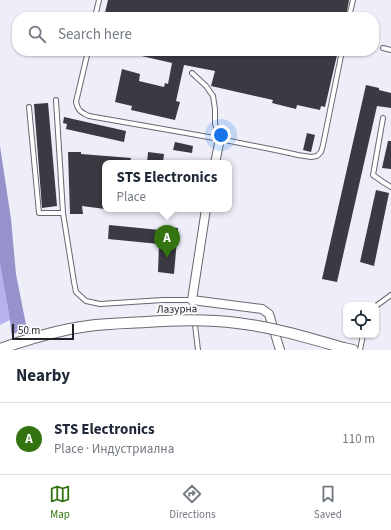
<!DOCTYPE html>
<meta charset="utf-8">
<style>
:root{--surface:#fff;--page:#f2f2f3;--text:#1f2937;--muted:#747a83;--line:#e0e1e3;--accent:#337411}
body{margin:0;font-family:"Source Sans 3",sans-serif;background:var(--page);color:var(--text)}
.controls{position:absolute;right:12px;bottom:12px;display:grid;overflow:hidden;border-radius:8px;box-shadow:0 1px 3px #0004}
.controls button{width:36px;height:36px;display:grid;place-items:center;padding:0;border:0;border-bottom:1px solid var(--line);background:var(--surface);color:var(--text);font:20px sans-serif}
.scale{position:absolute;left:12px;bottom:10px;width:62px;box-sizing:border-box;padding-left:4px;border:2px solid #242428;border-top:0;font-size:11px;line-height:14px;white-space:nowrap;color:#242428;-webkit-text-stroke:3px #fcfcfe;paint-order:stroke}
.you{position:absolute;left:221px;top:135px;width:14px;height:14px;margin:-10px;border:3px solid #fff;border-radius:50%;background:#1a73e8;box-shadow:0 0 0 6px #1a73e833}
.badge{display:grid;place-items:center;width:26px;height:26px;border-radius:50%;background:var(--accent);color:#fff;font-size:13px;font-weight:700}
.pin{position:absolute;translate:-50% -33px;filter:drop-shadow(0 1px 2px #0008)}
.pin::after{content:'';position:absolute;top:21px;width:14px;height:12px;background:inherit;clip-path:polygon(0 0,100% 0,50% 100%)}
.popup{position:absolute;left:102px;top:160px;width:130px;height:52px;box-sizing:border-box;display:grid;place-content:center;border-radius:8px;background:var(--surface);filter:drop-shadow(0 1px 3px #0005);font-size:13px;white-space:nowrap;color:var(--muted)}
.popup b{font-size:15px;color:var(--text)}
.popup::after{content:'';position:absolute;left:50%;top:100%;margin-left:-8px;border:8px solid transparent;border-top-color:var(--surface)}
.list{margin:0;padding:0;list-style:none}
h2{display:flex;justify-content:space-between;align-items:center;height:52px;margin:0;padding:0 16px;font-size:17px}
h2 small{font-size:13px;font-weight:400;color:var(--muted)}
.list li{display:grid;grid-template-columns:26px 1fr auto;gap:12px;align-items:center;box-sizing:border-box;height:72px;padding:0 16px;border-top:1px solid var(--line)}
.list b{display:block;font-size:15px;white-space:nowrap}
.list p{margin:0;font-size:13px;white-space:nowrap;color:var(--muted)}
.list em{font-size:13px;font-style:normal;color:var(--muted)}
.icon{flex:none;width:22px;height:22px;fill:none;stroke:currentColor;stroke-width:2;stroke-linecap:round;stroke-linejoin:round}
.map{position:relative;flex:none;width:391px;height:350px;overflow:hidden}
.search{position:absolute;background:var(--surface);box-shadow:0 1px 3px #0004;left:12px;right:12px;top:12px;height:44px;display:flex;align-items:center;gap:10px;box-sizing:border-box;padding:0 14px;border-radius:16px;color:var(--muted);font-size:15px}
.sheet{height:124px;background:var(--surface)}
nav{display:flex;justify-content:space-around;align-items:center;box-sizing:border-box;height:56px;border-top:1px solid var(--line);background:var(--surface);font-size:11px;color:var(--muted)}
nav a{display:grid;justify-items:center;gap:2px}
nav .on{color:var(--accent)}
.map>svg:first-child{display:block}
.forest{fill:#b6b2ed}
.water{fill:#9792cc}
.pier{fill:#eeeef8}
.building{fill:#3b3a42}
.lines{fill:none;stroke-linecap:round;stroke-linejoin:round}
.service-casing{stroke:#686871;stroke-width:6}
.minor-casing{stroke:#686871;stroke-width:10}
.tertiary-casing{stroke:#686871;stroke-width:12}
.service{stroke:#fff;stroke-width:4}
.minor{stroke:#fff;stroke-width:8}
.tertiary{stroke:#fff;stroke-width:10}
.tertiary-bridge-casing{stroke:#686871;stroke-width:12;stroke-linecap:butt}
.tertiary-bridge{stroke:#fff;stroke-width:10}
.labels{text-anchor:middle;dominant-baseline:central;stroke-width:4;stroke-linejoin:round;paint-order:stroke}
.street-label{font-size:11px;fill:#242428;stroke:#fcfcfe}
</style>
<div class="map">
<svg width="391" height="350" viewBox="0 0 391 350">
<rect width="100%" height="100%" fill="#eeeef8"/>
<polygon class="forest" points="0,264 10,320 0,325"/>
<polygon class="water" points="0,146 11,219 16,274 31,350 13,350 10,320 0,264"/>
<polygon class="pier" points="30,329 33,350 11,350 9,335"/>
<g class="building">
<polygon points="108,0 349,0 346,17 104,17"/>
<polygon points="133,51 338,51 325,107 321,106 320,110 297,105 296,109 272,103 273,100 211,86 215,71 184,65 176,101 180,102 175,120 131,110 132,106 115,102 122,69 140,74 139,81 164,87 165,83 168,84 172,63 133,54"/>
<polygon points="366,85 379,88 379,90 391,93 391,108 377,106 337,282 322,279"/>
<polygon points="48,103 57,206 42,208 34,104"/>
<polygon points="64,117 126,131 124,142 66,129 67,124 63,123"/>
<polygon points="307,133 315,135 311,152 303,150"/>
<polygon points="388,141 391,141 391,169 382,168"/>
<polygon points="175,142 193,146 192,153 173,150"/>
<polygon points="68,152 81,152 81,154 131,158 130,163 105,163 105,209 82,206 83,214 70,214"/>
<polygon points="148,152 164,154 163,163 147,163"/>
<polygon points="376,190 389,193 374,266 360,262"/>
<polygon points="109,225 160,230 161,227 178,228 174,274 158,272 159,244 108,239"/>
</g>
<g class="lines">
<g class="service-casing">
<g id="service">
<polyline points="95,17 99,0"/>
<polyline points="349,17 353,0"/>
<polyline points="383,48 391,50"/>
<path d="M88 51 76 102C78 111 81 112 89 116L220 139 280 151 298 155 311 157 317 156 321 152 323 145 342 51"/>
<polyline points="192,73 206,86 213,96 215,109 215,124 220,139"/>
<polyline points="56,100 63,213 74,282 76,292 86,301 100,304 163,300 192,300 198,350"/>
<polyline points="29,107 39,213 63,213"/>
<polyline points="383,118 373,175 383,182 391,187"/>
<polyline points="376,306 391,295"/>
<polyline points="360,350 363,335"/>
</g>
</g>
<g class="minor-casing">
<g id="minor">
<polyline points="215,163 220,139"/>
<polyline points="206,209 192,300 262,309 269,314 280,350"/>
</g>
</g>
<g class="tertiary-casing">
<polyline id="tertiary" points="344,348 353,350"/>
</g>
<use href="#service" class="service"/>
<use href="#minor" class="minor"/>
<use href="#tertiary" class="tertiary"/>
<g class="tertiary-bridge-casing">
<path id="tertiary-bridge" d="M0 349C28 339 58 330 88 326 107 323 127 323 146 322 176 320 207 319 237 323 273 327 309 338 344 348"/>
</g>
<use href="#tertiary-bridge" class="tertiary-bridge"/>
</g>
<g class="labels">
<g class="street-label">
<text transform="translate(177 309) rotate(-1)">Лазурна</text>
</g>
</g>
</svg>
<div class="controls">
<button><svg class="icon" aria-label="locate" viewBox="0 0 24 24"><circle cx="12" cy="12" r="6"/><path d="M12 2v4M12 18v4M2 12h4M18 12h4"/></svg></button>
</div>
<div class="scale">50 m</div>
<div class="you"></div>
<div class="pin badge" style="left:167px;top:258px">A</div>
<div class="popup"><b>STS Electronics</b>Place</div>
<div class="search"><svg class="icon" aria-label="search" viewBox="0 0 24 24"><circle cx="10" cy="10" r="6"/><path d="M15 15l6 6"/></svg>Search here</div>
</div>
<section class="sheet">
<h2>Nearby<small></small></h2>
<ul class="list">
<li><span class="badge">A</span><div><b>STS Electronics</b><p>Place · Индустриална</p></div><em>110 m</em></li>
</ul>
</section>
<nav>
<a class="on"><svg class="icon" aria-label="map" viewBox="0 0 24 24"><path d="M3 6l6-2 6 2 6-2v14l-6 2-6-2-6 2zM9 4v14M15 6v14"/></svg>Map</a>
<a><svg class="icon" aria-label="directions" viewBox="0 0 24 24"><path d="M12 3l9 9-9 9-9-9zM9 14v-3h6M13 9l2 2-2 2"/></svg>Directions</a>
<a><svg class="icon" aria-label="saved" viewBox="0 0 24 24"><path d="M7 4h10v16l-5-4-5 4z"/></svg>Saved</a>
</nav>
